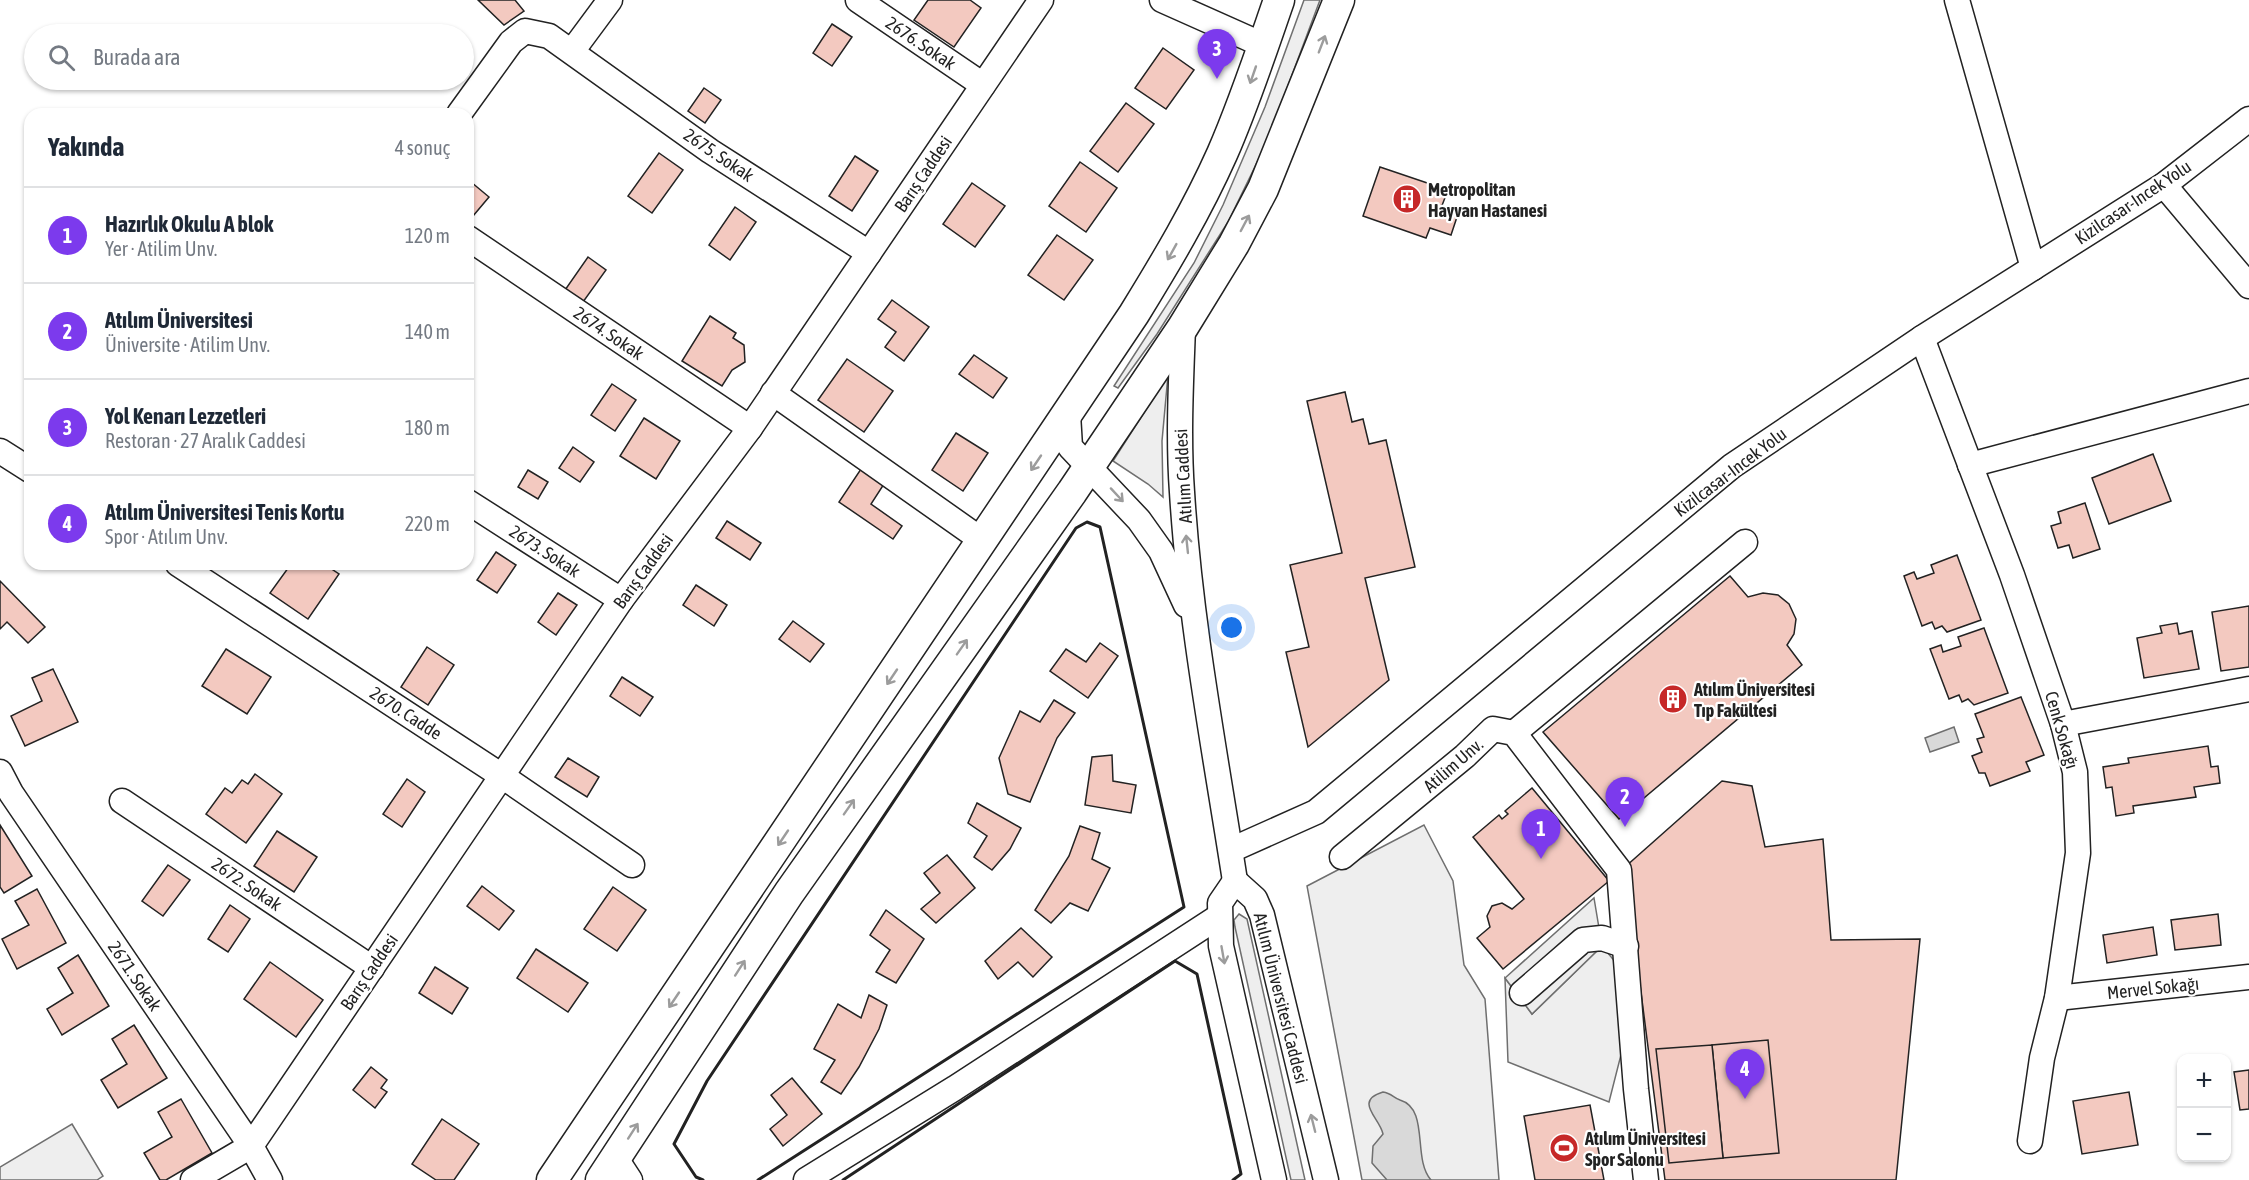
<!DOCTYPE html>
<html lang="tr">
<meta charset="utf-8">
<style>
:root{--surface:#fff;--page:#f2f2f3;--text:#1f2937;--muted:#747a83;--line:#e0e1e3;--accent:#7c3aed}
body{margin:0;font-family:"Asap Condensed",sans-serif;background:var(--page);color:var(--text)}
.controls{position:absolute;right:18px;bottom:18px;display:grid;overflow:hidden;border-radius:12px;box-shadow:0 2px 4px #0004}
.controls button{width:54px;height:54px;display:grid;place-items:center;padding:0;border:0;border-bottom:2px solid var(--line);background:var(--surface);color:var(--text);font:30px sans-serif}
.you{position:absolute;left:1232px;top:628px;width:21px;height:21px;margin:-15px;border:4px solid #fff;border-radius:50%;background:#1a73e8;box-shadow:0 0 0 9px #1a73e833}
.badge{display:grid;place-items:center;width:39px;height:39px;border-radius:50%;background:var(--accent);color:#fff;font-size:20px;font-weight:700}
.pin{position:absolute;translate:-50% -50px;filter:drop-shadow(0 2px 3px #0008)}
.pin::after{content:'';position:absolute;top:32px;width:21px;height:18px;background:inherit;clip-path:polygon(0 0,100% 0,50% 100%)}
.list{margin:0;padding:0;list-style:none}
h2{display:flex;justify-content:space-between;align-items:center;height:78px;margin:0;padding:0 24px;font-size:26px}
h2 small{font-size:20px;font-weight:400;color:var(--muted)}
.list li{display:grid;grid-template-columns:39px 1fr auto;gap:18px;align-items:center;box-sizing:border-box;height:96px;padding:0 24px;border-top:2px solid var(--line)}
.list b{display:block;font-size:22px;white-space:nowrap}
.list p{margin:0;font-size:20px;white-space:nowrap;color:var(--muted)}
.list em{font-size:20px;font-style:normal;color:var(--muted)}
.icon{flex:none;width:33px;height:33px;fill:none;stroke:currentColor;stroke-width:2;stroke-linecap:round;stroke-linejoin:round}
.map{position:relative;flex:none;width:2249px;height:1180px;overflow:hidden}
.search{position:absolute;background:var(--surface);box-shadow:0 2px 4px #0004;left:24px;top:24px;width:450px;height:66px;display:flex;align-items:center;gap:15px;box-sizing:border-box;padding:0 21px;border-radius:33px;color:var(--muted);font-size:22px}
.panel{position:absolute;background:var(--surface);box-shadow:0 2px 4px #0004;left:24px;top:108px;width:450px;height:462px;border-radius:18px}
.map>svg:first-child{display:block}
.green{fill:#eee;stroke:#6f6f6f;stroke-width:1.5}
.parking{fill:#ededed;stroke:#6f6f6f;stroke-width:1.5}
.water{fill:#d9d9d9;stroke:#6f6f6f;stroke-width:1.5}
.building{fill:#f3c9c0;stroke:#222;stroke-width:1.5}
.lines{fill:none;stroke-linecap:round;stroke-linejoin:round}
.minor-casing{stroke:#222;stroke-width:27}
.major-casing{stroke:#222;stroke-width:33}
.minor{stroke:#fff;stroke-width:24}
.major{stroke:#fff;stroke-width:30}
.wall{stroke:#222;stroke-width:3}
.oneway{stroke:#9c9c9c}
.labels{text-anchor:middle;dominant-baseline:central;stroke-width:4.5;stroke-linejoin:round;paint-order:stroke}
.street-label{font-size:18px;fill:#222;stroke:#fff}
.poi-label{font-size:18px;font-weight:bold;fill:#222;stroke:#fff;text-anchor:start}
</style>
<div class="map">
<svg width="2249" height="1180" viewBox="0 0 2249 1180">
<rect width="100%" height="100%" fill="#fff"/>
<g class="green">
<polygon points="1304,0 1320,0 1267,142 1228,222 1157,334 1118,388 1114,386 1194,263 1223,205 1265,107"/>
<polygon points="1168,375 1162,441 1163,497 1148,484 1113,461"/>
<polygon points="1424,825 1453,881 1464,965 1485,999 1499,1180 1362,1180 1307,886"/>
<polygon points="1239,914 1247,919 1305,1180 1291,1180 1235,927 1234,920"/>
<polygon points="1602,946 1617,964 1624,1043 1609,1102 1508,1062 1505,978 1532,1014"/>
<polygon points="72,1124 103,1176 97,1180 0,1180 0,1167"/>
</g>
<polygon class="parking" points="1594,898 1602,946 1532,1014 1505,978"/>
<g class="water">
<polygon points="1954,727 1959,742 1930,752 1925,738"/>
<path d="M1383 1092C1391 1093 1394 1098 1400 1100 1430 1109 1412 1159 1431 1180H1387L1372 1163 1373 1146 1383 1134C1380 1118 1353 1101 1383 1092Z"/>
</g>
<g class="building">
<polygon points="478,0 515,0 524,11 504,25"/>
<polygon points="928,0 970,0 981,8 954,47 914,20"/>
<polygon points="832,24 852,37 832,66 813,53"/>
<polygon points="1163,48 1194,70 1166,109 1135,88"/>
<polygon points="704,88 721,100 705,123 688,111"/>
<polygon points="1126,103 1154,124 1118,172 1090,151"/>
<polygon points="659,153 683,170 652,213 628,196"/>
<polygon points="855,156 878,171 852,211 829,196"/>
<polygon points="1080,162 1117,188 1086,232 1049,206"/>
<polygon points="1380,167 1448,190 1441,208 1458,214 1451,235 1430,228 1426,238 1363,216"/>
<polygon points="471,182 489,197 468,222 468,185"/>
<polygon points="972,183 1005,206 975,247 943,224"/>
<polygon points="735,207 756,222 730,260 709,245"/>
<polygon points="1057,235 1093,260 1064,300 1028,275"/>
<polygon points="588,257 606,270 583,302 565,290"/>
<polygon points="892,300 929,327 904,361 885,347 896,332 878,319"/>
<polygon points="710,316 736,333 733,338 744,345 745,362 732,370 722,386 682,361"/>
<polygon points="974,355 1007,378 993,398 959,374"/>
<polygon points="847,359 893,391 864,432 818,400"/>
<polygon points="612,384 636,400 615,431 591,415"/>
<polygon points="1345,392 1352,422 1363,419 1369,444 1386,440 1415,567 1365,578 1389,680 1308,747 1286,652 1309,647 1290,565 1342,553 1307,401"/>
<polygon points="644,418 680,441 656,479 620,456"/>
<polygon points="956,433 988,453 963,491 932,470"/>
<polygon points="573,447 594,462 580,482 559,468"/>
<polygon points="2153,454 2171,501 2109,524 2092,478"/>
<polygon points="861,469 884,484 871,504 902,526 893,539 839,502"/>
<polygon points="528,470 548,482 538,499 518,487"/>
<polygon points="2085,503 2100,549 2073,558 2069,545 2058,548 2051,526 2061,523 2058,512"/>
<polygon points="727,521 761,543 750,560 716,538"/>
<polygon points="496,552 516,565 497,593 477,580"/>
<polygon points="1957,555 1981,620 1947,632 1942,626 1935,629 1932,622 1922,626 1904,576 1914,572 1917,579 1934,573 1931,565"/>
<polygon points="291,564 324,564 339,574 308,619 270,593"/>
<polygon points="1730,576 1748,597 1763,593 1778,595 1789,604 1796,619 1794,634 1787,645 1802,665 1619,819 1543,732"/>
<polygon points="0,581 45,627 28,643 7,622 0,629"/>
<polygon points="696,585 727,605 714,626 683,605"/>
<polygon points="558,593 577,605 556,635 538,622"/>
<polygon points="2249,606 2249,667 2221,671 2212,612"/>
<polygon points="793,621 824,644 810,662 779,639"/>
<polygon points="2177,623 2179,634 2192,631 2199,669 2144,678 2137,638 2162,633 2160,626"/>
<polygon points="1984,628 2008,693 1974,705 1968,699 1962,702 1959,695 1949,699 1930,649 1941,645 1943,652 1961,646 1958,637"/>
<polygon points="1100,643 1118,656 1088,698 1050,671 1066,649 1086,662"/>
<polygon points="427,647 454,665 428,705 401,687"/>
<polygon points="226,649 271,677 247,714 202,686"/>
<polygon points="53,669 78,722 25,746 11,716 42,701 32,678"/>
<polygon points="622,677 653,697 640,716 610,696"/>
<polygon points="2021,697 2044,755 2026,762 2030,771 1990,786 1985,773 1979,773 1972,756 1982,752 1977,739 1984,737 1975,714"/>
<polygon points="1054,700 1075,713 1057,738 1030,802 1008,794 999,758 1020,711 1040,722"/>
<polygon points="2208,746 2211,767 2218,766 2220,783 2194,787 2196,797 2133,806 2134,813 2116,816 2112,787 2106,788 2103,767 2129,763 2128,758"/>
<polygon points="1112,755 1113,781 1136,785 1131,813 1085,805 1092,757"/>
<polygon points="568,758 599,777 587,797 555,777"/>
<polygon points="255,774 282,794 246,843 206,814 225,788 232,793 242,780 248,784"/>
<polygon points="407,779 425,792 402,827 383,814"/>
<polygon points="1722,781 1752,786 1765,847 1823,839 1831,940 1920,939 1896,1180 1665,1180 1625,867"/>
<polygon points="1532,788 1609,881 1503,969 1477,938 1490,927 1487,916 1492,906 1502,903 1512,909 1524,899 1473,837 1499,815 1502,819 1508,814 1505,811"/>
<polygon points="977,803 1021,828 1010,849 992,870 974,857 987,836 968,823"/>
<polygon points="0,825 32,876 4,893 0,887"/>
<polygon points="1080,826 1100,833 1092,859 1110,868 1088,911 1070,903 1051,923 1035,910 1069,856"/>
<polygon points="277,831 317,857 294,892 254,866"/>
<polygon points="947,855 975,888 936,923 921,909 940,893 924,873"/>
<polygon points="168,865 190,880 163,916 142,901"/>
<polygon points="482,886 514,911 499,930 467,906"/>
<polygon points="613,887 646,910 617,951 584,929"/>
<polygon points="37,889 66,943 17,969 2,939 29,925 15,901"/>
<polygon points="230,905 250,919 228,952 208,939"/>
<polygon points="886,910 924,939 896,983 876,972 890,950 870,935"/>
<polygon points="2218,914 2221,945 2175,950 2171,920"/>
<polygon points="2153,927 2157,955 2107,963 2103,935"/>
<polygon points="1021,928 1052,957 1033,977 1018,962 998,979 985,961"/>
<polygon points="536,949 588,983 568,1012 517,978"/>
<polygon points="78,955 109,1006 62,1035 47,1009 73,993 58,968"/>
<polygon points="270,962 323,1000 296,1037 244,999"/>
<polygon points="435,967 468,988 452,1014 419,993"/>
<polygon points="869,995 887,1005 879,1029 859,1067 841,1094 821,1082 835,1060 814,1049 838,1004 861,1018"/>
<polygon points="134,1025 167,1078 118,1108 101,1080 127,1064 112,1039"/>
<polygon points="1768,1040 1779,1153 1723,1158 1712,1045"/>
<polygon points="1712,1045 1723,1158 1669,1163 1656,1049"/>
<polygon points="371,1067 387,1080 381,1088 387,1092 375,1108 353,1090"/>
<polygon points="2249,1070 2249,1109 2240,1110 2234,1072"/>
<polygon points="792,1078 822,1114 783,1146 770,1129 787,1115 771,1095"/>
<polygon points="2129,1092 2138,1145 2082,1154 2073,1101"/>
<polygon points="181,1099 212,1153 166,1180 160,1180 144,1153 172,1137 158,1112"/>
<polygon points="1590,1105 1604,1180 1535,1180 1524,1116"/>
<polygon points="442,1119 479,1144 454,1180 436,1180 412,1164"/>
</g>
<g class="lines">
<g class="minor-casing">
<g id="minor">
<polyline points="858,0 983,85"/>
<polyline points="1162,0 1263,45"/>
<polyline points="1957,0 2033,268"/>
<polyline points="573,50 610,0"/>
<polyline points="459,114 511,42 525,31 549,36 710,151 869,253"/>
<polyline points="2164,185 2249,286"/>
<polyline points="468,238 750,428"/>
<path d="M1183 327C1181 382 1178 437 1182 492 1190 622 1215 752 1235 881"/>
<polyline points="1922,338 2012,575 2063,724 2075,772 2078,853 2057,998 2042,1058 2030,1141"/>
<polyline points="773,393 983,541"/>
<polyline points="1068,414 1070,447 1139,520 1161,551 1186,605"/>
<polyline points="0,451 30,470"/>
<polyline points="1970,465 2249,391"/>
<polyline points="468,502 621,600"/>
<polyline points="178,564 502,776 632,865"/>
<polyline points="2063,724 2249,689"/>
<polyline points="1514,733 1745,542"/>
<polyline points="0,772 11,793 251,1146 270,1180"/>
<polyline points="122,801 372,968"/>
<polyline points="1231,850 1316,812 1732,466 1922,338 2164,185 2249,119"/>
<polyline points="1342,857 1465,756 1493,729 1514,733 1619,870 1636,1089 1646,1180"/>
<polyline points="1235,881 1255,899 1262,915 1326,1180"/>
<polyline points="1235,881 1220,903 1221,946 1274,1180"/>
<polyline points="1522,993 1583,940 1602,938 1626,946"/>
<polyline points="2057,998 2249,977"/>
<polyline points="615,1157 630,1180"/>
<polyline points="193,1180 251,1146 621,600 750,428 1041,0"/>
<polyline points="806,1180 955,1088 1218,917"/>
</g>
</g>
<g class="major-casing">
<g id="major">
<path d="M552 1180 1134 314C1166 262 1197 210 1222 154 1244 104 1261 52 1279 0"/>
<polyline points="601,1180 789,893 1072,492 1183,327 1234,244 1263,189 1339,0"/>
</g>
</g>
<use href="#minor" class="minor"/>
<use href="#major" class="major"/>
<g class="wall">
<polyline points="703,1180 696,1177 674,1144 707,1081 1076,528 1087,522 1100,527 1184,907 758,1180"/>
<polyline points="843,1180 1175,961 1197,974 1241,1174 1233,1180"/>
</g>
</g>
<defs><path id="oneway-shaft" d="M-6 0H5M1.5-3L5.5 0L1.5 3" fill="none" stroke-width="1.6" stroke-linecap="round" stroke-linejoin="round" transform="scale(1.5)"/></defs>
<g class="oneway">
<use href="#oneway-shaft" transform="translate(1322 44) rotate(-69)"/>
<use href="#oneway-shaft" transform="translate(1253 75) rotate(109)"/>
<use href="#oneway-shaft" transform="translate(1245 223) rotate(-62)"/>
<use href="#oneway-shaft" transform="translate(1172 252) rotate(119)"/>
<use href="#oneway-shaft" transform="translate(1036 463) rotate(124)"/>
<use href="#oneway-shaft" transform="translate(1117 495) rotate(47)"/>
<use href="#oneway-shaft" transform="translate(1187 544) rotate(-96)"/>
<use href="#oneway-shaft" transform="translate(962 647) rotate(-55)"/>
<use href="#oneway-shaft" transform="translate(892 677) rotate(124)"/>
<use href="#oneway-shaft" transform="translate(849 807) rotate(-55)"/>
<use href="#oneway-shaft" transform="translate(783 838) rotate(124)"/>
<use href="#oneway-shaft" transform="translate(1223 955) rotate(80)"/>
<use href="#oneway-shaft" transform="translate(740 968) rotate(-57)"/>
<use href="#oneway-shaft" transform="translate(674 1000) rotate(124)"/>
<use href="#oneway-shaft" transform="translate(1313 1123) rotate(-104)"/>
<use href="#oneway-shaft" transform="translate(633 1131) rotate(-57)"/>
</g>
<defs>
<g id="building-disc" transform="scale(1.5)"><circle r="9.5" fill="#c62828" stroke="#fff"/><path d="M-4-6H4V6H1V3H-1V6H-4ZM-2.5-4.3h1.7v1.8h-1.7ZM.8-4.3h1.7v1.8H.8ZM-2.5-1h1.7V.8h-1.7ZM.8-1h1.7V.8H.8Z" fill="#fff"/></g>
<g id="stadium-disc" transform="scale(1.5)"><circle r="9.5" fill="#c62828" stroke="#fff"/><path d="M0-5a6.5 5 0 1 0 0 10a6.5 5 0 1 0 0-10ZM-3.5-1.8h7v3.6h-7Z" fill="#fff"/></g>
</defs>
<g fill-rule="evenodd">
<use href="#building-disc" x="1407" y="199"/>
<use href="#building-disc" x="1673" y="699"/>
<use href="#stadium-disc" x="1564" y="1148"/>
</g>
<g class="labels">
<g class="street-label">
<text transform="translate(921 43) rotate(34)">2676. Sokak</text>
<text transform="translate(719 155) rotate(34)">2675. Sokak</text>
<text transform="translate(923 174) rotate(-56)">Barış Caddesi</text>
<text transform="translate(2133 202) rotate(-34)">Kizilcasar-Incek Yolu</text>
<text transform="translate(609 333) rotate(34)">2674. Sokak</text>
<text transform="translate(1730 472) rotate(-37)">Kizilcasar-Incek Yolu</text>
<text transform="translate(1183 476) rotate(-93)">Atılım Caddesi</text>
<text transform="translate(545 551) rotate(33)">2673. Sokak</text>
<text transform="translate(643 571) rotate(-54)">Barış Caddesi</text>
<text transform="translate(406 713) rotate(33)">2670. Cadde</text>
<text transform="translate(2062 730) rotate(74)">Cenk Sokağı</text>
<text transform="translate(1453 765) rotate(-41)">Atilim Unv.</text>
<text transform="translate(247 884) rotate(34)">2672. Sokak</text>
<text transform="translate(369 972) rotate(-56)">Barış Caddesi</text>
<text transform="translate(135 976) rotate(56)">2671. Sokak</text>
<text transform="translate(2153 988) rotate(-6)">Mervel Sokağı</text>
<text transform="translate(1281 998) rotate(76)">Atılım Üniversitesi Caddesi</text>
</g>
<g class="poi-label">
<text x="1428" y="189">Metropolitan<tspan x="1428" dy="21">Hayvan Hastanesi</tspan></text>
<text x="1694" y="689">Atılım Üniversitesi<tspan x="1694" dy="21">Tıp Fakültesi</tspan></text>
<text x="1585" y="1138">Atılım Üniversitesi<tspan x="1585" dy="21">Spor Salonu</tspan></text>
</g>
</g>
</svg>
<div class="controls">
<button>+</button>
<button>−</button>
</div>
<div class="you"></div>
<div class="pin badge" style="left:1541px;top:859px">1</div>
<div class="pin badge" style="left:1625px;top:827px">2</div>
<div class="pin badge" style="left:1217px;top:79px">3</div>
<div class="pin badge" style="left:1745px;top:1099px">4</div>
<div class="search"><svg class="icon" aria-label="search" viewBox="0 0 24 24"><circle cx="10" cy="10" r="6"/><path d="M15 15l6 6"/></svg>Burada ara</div>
<section class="panel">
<h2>Yakında<small>4 sonuç</small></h2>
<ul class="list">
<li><span class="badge">1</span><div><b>Hazırlık Okulu A blok</b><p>Yer · Atilim Unv.</p></div><em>120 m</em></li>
<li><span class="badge">2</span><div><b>Atılım Üniversitesi</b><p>Üniversite · Atilim Unv.</p></div><em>140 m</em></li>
<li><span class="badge">3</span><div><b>Yol Kenarı Lezzetleri</b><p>Restoran · 27 Aralık Caddesi</p></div><em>180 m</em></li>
<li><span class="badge">4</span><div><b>Atılım Üniversitesi Tenis Kortu</b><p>Spor · Atılım Unv.</p></div><em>220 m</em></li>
</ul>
</section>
</div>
